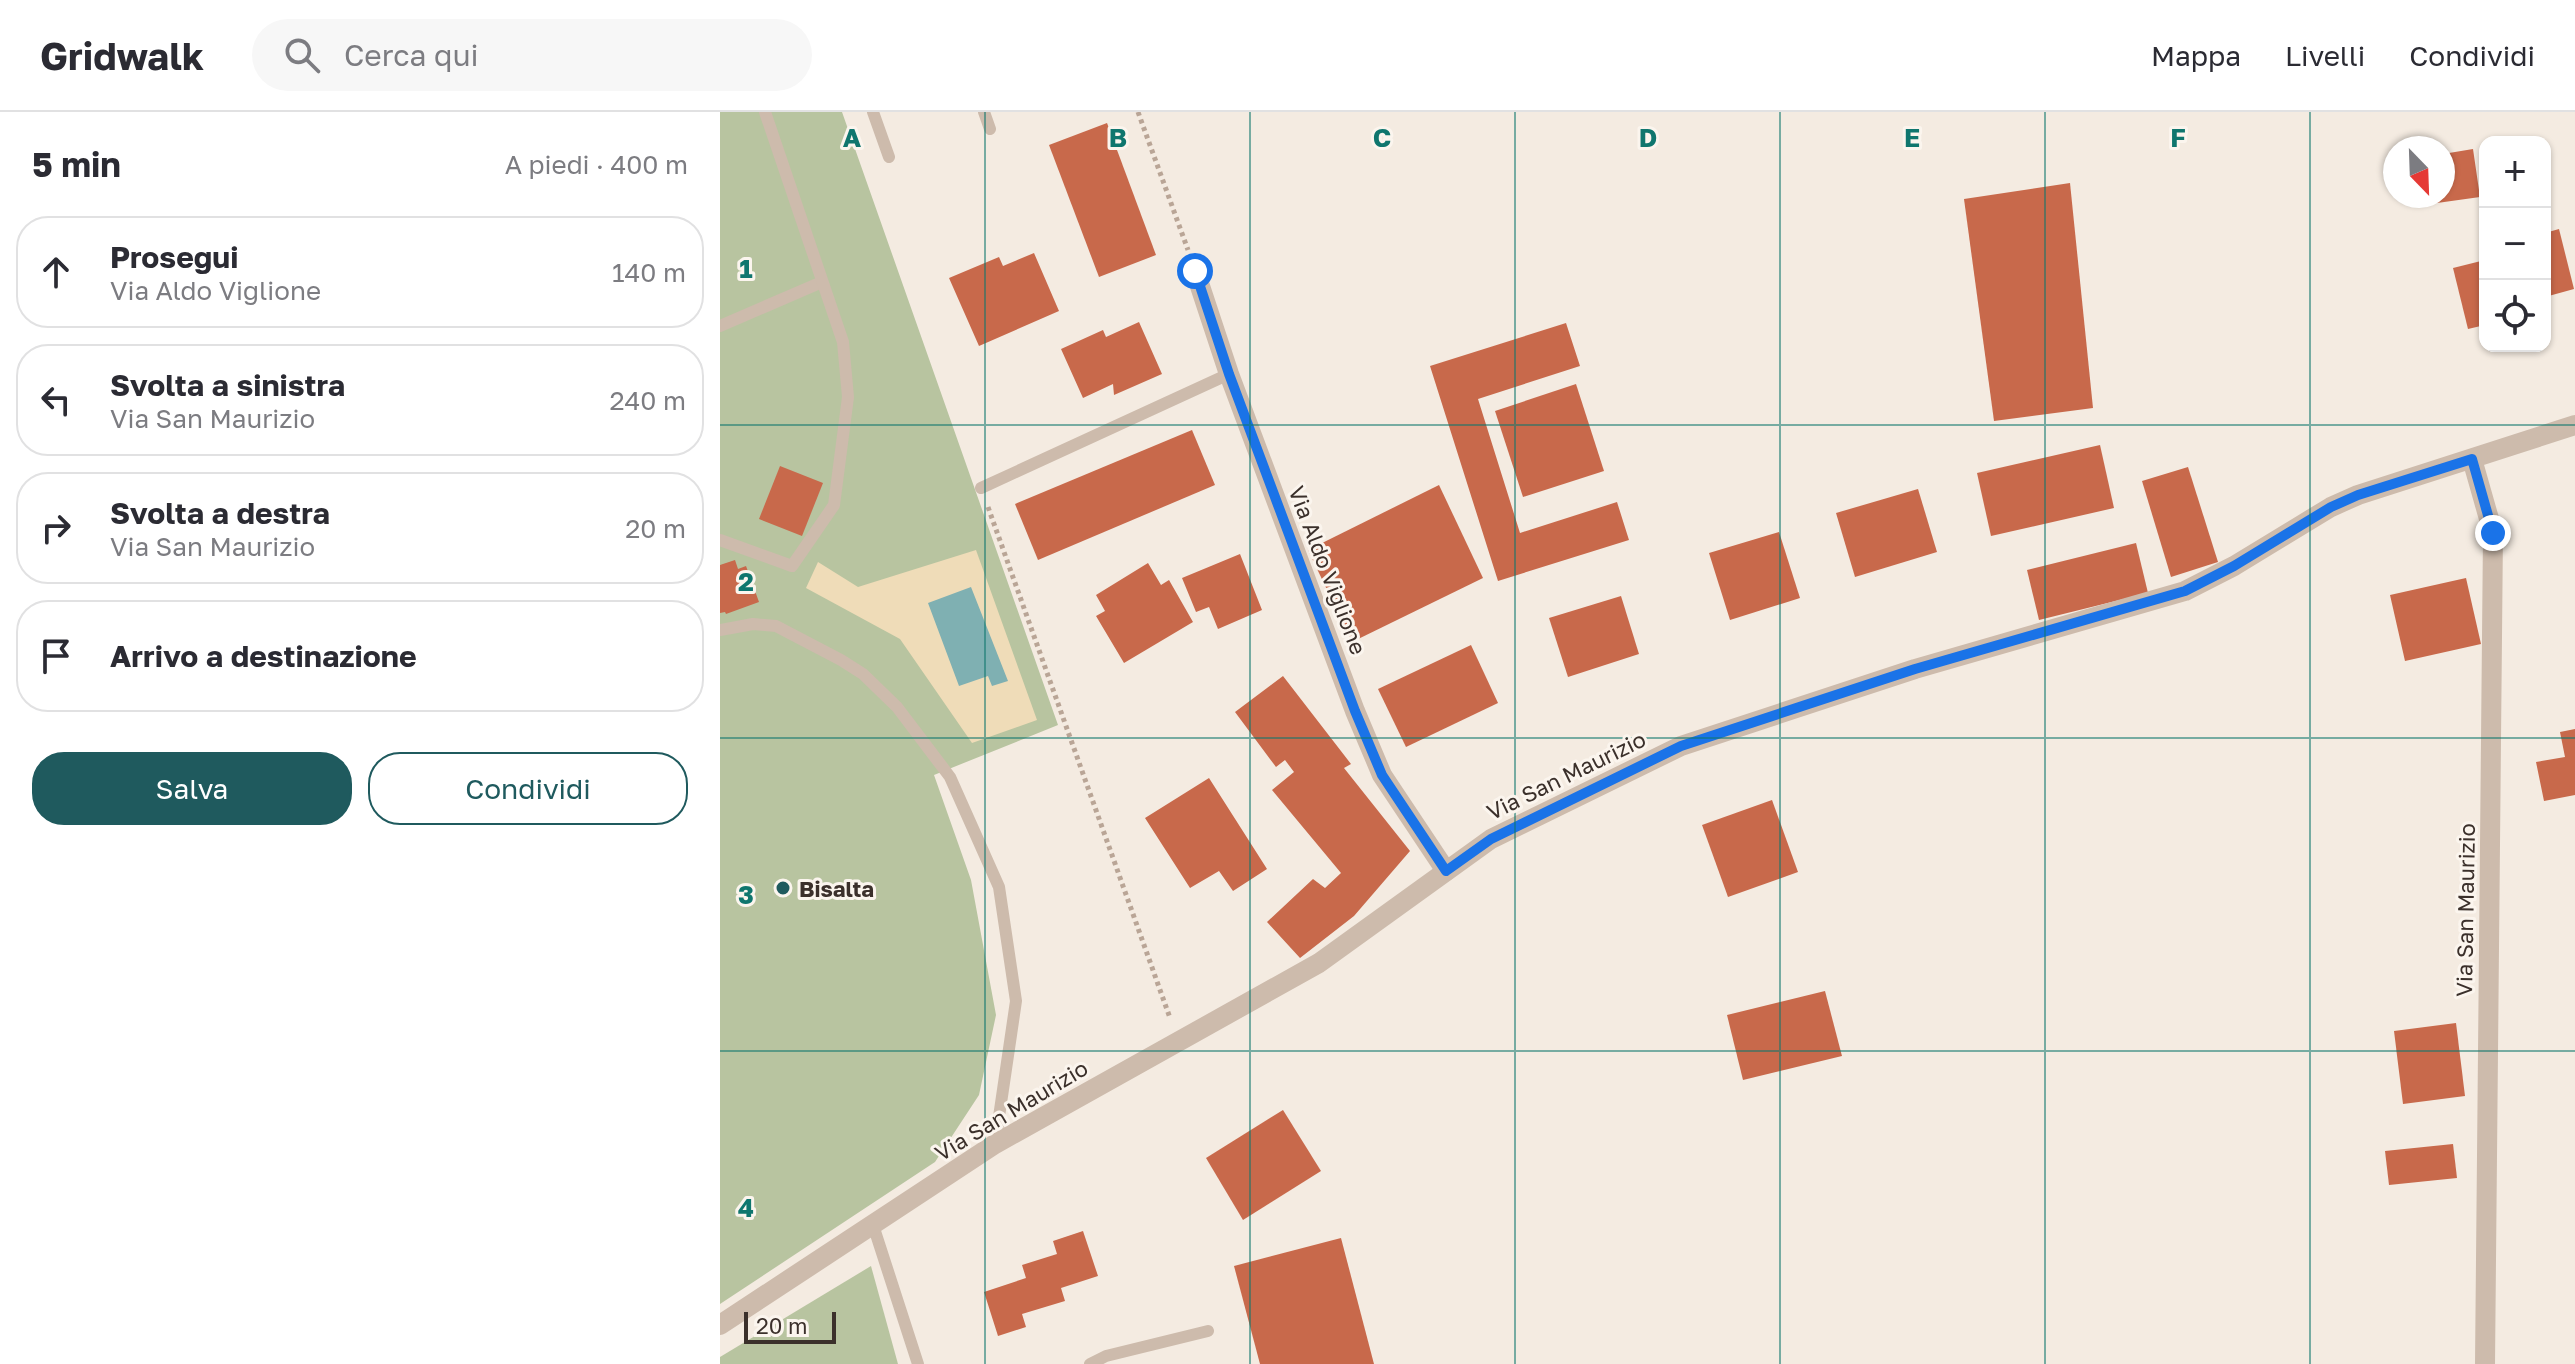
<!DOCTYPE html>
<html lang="it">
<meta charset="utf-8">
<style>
:root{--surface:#fff;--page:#f7f7f7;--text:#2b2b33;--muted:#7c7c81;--line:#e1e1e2;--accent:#1f5a5e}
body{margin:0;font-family:"Golos Text",sans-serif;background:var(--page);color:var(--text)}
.controls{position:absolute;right:24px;top:24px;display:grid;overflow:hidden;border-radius:16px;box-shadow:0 2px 6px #0004}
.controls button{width:72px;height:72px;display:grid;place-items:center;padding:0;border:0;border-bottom:2px solid var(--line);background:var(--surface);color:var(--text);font:40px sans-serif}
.compass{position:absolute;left:1663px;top:24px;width:72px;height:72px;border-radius:50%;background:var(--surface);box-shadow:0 2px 6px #0004;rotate:157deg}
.scale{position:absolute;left:24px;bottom:20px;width:92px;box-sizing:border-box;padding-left:8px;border:4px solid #3b302b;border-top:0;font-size:22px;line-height:28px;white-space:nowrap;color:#3b302b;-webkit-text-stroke:6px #fbf5ee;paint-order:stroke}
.stop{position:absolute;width:24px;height:24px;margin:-18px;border:6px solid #1a73e8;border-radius:50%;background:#fff}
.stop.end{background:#1a73e8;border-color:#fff;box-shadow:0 2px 8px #0008}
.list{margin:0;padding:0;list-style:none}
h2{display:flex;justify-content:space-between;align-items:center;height:104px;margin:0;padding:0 32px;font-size:34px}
h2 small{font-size:26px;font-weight:400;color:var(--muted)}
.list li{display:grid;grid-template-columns:52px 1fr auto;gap:24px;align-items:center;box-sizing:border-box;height:112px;margin:0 16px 16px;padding:0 16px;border:2px solid var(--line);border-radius:32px}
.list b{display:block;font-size:30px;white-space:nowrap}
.list p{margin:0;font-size:26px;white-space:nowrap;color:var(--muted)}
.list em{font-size:26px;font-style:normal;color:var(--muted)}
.actions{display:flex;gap:16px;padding:24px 32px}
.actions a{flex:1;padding:18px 0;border:2px solid var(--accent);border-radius:32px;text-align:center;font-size:28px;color:var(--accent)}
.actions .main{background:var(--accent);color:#fff}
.icon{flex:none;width:44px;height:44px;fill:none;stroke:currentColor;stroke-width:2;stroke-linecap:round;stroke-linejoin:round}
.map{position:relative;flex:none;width:1855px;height:1252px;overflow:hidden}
header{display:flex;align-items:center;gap:48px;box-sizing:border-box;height:112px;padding:0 40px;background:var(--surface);border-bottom:2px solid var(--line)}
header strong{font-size:38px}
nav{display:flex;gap:44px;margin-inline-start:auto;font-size:28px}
.search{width:560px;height:72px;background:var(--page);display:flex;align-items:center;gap:20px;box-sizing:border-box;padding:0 28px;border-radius:44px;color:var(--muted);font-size:30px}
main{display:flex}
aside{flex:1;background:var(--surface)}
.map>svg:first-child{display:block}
.green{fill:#b8c4a0}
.sand{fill:#efdcb8}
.water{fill:#7fb0b2}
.building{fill:#c8694b}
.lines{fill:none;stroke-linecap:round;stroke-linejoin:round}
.path{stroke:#b9a596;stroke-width:5;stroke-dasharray:4 4;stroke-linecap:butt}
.service{stroke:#cdbbac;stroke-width:12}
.minor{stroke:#cdbbac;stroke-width:20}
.route{stroke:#1a73e8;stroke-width:10}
.grid{fill:none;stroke:#0f766e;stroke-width:2;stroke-opacity:0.55}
.poi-dot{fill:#1f5a5e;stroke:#fbf5ee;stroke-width:3}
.labels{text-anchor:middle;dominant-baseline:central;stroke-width:6;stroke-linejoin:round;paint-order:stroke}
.street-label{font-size:22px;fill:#3b302b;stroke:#fbf5ee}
.poi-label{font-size:22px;font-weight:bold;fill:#3b302b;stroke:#fbf5ee;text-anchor:start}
.grid-label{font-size:26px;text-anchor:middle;font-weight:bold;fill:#0f766e;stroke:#fbf5ee;stroke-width:6;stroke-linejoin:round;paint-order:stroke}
</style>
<header>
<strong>Gridwalk</strong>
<div class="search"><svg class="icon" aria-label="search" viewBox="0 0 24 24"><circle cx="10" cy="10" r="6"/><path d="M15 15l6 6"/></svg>Cerca qui</div>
<nav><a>Mappa</a><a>Livelli</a><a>Condividi</a></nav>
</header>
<main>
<aside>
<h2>5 min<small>A piedi · 400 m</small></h2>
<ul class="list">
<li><svg class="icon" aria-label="ahead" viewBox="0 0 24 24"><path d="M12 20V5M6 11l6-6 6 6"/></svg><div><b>Prosegui</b><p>Via Aldo Viglione</p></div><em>140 m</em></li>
<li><svg class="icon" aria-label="left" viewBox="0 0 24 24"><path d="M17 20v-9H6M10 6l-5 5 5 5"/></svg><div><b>Svolta a sinistra</b><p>Via San Maurizio</p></div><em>240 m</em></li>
<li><svg class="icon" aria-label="right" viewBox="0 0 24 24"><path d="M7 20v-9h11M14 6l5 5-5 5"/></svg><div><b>Svolta a destra</b><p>Via San Maurizio</p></div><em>20 m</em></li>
<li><svg class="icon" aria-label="arrive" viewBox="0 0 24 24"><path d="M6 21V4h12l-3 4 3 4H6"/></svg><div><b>Arrivo a destinazione</b></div></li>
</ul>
<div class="actions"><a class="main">Salva</a><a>Condividi</a></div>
</aside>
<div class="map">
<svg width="1855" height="1252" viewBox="0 0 1855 1252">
<rect width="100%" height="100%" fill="#f4ebe1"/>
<g class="green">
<polygon points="0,0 122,0 338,613 214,663 251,768 276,903 259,983 215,1050 0,1192"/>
<polygon points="151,1154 178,1252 0,1252 0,1245"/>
</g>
<polygon class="sand" points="256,438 317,608 252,631 180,527 86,476 98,450 138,475"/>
<polygon class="water" points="251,475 288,569 272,574 268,564 239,574 208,491"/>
<g class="building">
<polygon points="387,11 436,143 379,165 329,33"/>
<polygon points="1753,37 1760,85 1717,91 1716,84 1723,84 1723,42"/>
<polygon points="1350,71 1373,296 1274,309 1244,87"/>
<polygon points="1839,117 1854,177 1825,185 1825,121"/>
<polygon points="314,141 339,199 259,234 229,166 279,145 283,154"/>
<polygon points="1765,148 1765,213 1748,217 1733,156"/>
<polygon points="419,210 442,262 394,283 393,272 363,286 341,237 383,218 386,225"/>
<polygon points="846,211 860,254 758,287 800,421 897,390 909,428 778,469 710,254"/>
<polygon points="856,272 884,359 803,385 775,299"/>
<polygon points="472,318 495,373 318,448 295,392"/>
<polygon points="1380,333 1394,396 1271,424 1257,361"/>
<polygon points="60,354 103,371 82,424 39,407"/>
<polygon points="1468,355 1498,450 1451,465 1422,369"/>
<polygon points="719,373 763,466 632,530 588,438"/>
<polygon points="1198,377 1217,440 1135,465 1116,401"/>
<polygon points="1059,420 1080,486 1010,508 989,441"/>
<polygon points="1416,431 1428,481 1319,508 1307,458"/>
<polygon points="520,442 542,498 498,517 489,495 476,500 462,466"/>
<polygon points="15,448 18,457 26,454 39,490 6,502 5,500 0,501 0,453"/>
<polygon points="428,451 441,473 449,468 473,510 404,551 376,504 385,499 376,483"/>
<polygon points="1746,466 1761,532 1685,549 1670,483"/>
<polygon points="901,484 919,542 848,565 829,506"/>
<polygon points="751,533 778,591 686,635 658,577"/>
<polygon points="563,564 631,652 624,656 690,739 634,804 580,846 547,810 593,767 605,776 621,761 552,678 574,660 565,648 556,655 515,600"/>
<polygon points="1855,617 1855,683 1824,689 1816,650 1845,645 1840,620"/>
<polygon points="489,666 547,757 513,779 499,759 470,776 425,706"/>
<polygon points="1052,688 1078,760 1008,785 982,713"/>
<polygon points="1105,879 1122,944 1023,968 1007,903"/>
<polygon points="1736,911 1745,984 1683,992 1674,919"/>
<polygon points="563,998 601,1059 523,1108 486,1046"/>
<polygon points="1733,1032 1737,1066 1669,1073 1665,1039"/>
<polygon points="363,1119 378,1164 341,1176 345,1189 302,1202 306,1215 278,1224 264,1180 306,1166 302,1153 337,1142 333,1129"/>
<polygon points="621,1126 654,1252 540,1252 514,1154"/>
</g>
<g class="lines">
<g class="path">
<polyline points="418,0 468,138"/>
<polyline points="268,395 450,906"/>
</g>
<g class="service">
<polyline points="153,0 169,45"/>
<polyline points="264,0 270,17"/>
<polyline points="0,214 102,170"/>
<polyline points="261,376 509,262"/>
<polyline points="0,428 72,454 114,393 128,285 123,230 45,0"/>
<polyline points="0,518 33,512 56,514 121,548 143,562 177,595 230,665 279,775 296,889 275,1032"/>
<polyline points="153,1113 198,1252"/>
<polyline points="370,1252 386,1244 488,1219"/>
</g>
<g class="minor">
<polyline points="475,159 509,262 635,599 662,663 726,759"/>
<polyline points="1752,347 1773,421 1765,1252"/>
<polyline points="0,1213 275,1032 599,851 771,727 961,634 1195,557 1465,479 1514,454 1611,395 1638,383 1855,313"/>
</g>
</g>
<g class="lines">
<polyline class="route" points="475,159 509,262 635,599 662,663 726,759 771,727 961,634 1195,557 1465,479 1514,454 1611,395 1638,383 1752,347 1773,421"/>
</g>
<path class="grid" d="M265 0V1252M530 0V1252M795 0V1252M1060 0V1252M1325 0V1252M1590 0V1252M0 313H1855M0 626H1855M0 939H1855"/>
<circle class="poi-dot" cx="63" cy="776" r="8"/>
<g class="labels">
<g class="street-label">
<text transform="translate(608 458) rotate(69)">Via Aldo Viglione</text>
<text transform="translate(846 663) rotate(-26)">Via San Maurizio</text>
<text transform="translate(1745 798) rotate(-89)">Via San Maurizio</text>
<text transform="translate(291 998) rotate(-31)">Via San Maurizio</text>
</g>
<g class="poi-label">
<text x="79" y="776">Bisalta</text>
</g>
</g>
<g class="grid-label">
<text x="132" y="35">A</text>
<text x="398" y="35">B</text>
<text x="662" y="35">C</text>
<text x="928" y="35">D</text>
<text x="1192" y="35">E</text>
<text x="1458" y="35">F</text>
<text x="26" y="166">1</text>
<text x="26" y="479">2</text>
<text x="26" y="792">3</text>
<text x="26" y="1105">4</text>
</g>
</svg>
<div class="controls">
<button>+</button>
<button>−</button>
<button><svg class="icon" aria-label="locate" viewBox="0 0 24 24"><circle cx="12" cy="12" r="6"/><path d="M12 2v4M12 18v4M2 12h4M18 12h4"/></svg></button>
</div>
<svg class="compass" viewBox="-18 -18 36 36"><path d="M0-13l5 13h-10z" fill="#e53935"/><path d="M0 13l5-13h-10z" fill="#7c7c81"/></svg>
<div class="scale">20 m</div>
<div class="stop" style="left:475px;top:159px"></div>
<div class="stop end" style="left:1773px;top:421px"></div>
</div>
</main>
